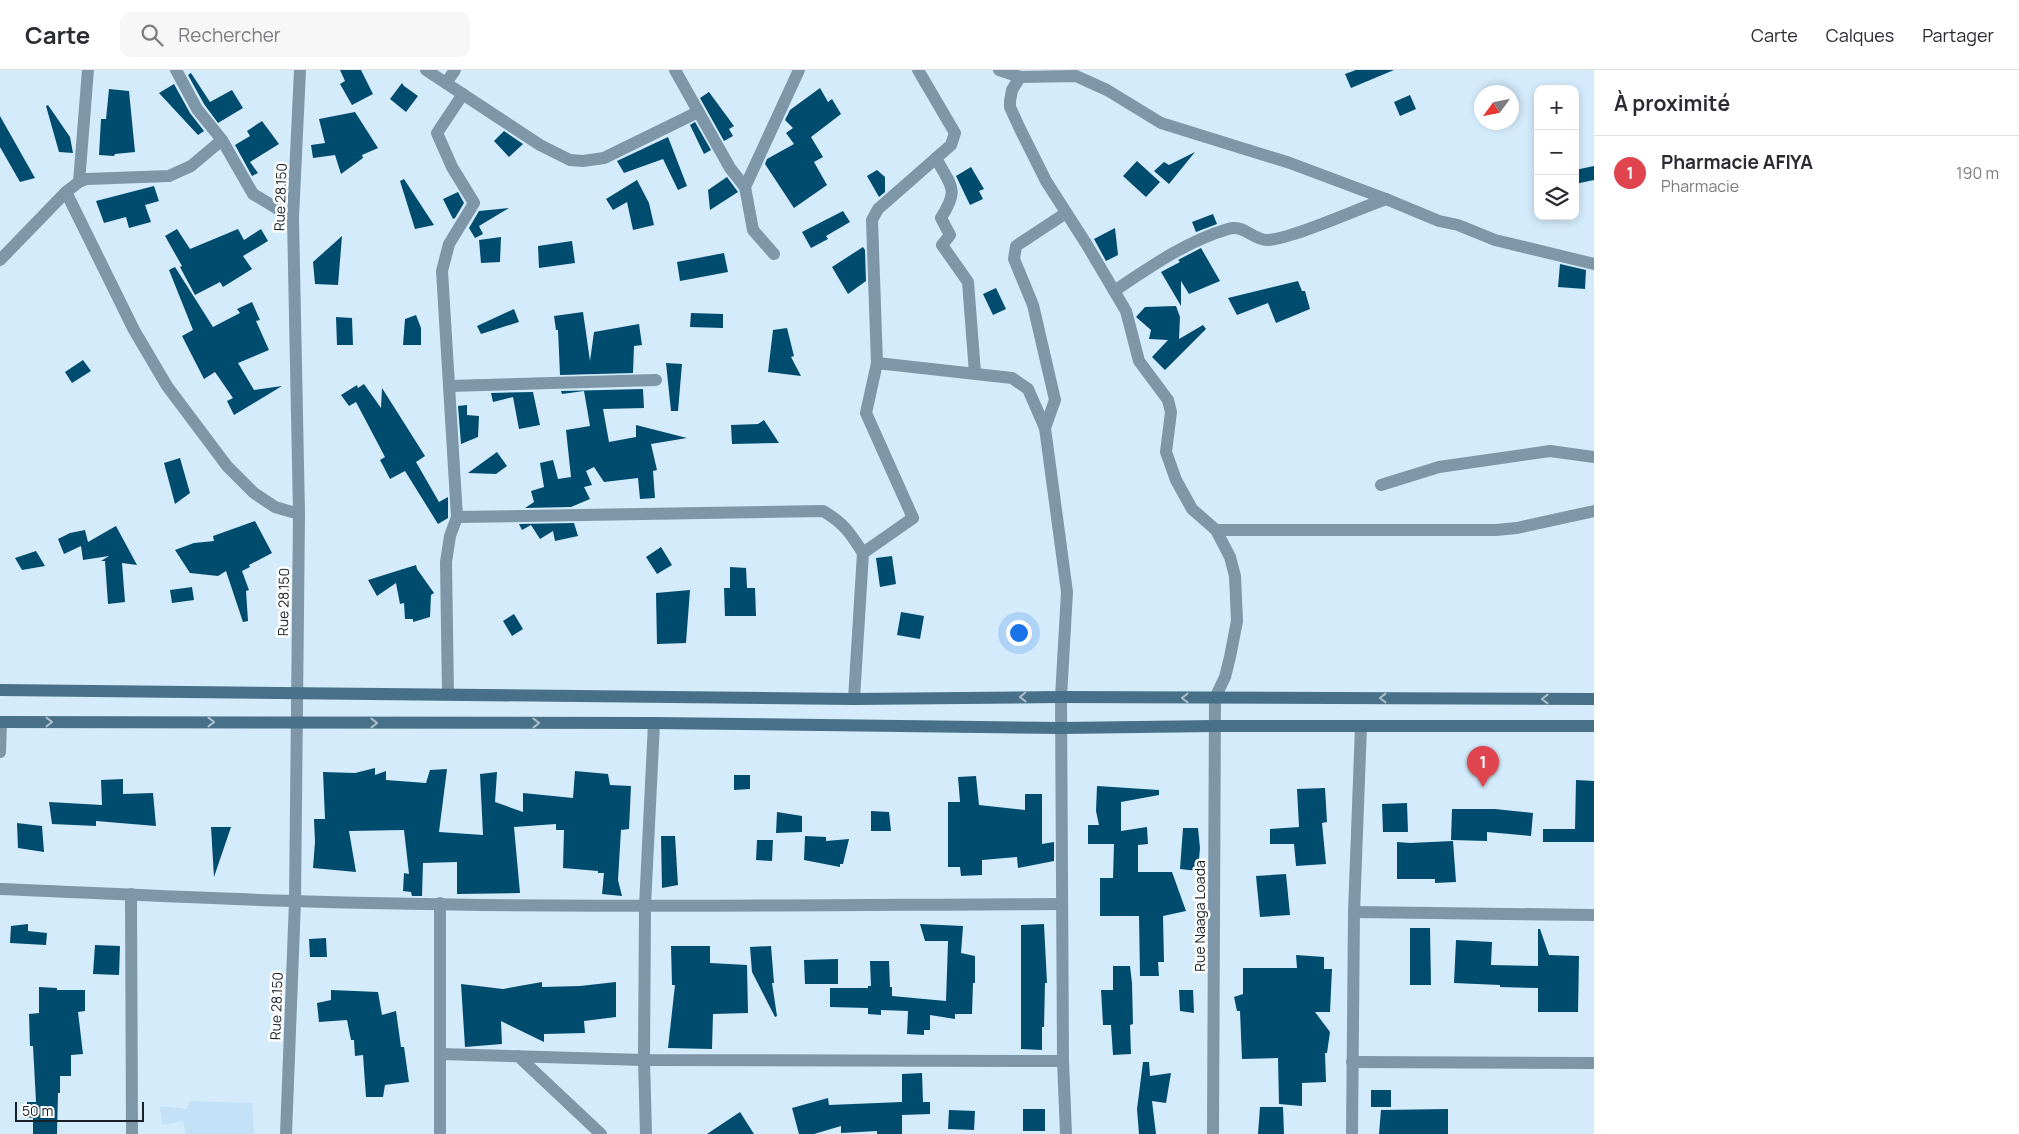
<!DOCTYPE html>
<html lang="fr">
<meta charset="utf-8">
<style>
:root{--surface:#fff;--page:#f7f7f7;--text:#2b2b33;--muted:#7c7c81;--line:#e1e1e2;--accent:#0f766e}
body{margin:0;font-family:Manrope,sans-serif;background:var(--page);color:var(--text)}
.controls{position:absolute;right:15px;top:15px;display:grid;overflow:hidden;border-radius:10px;box-shadow:0 2px 8px #0003}
.controls button{width:45px;height:45px;display:grid;place-items:center;padding:0;border:0;border-bottom:1px solid var(--line);background:var(--surface);color:var(--text);font:25px sans-serif}
.compass{position:absolute;left:1474px;top:15px;width:45px;height:45px;border-radius:50%;background:var(--surface);box-shadow:0 2px 8px #0003;rotate:237deg}
.scale{position:absolute;left:15px;bottom:12px;width:129px;box-sizing:border-box;padding-left:5px;border:2px solid #182127;border-top:0;font-size:14px;line-height:18px;white-space:nowrap;color:#182127;-webkit-text-stroke:4px #fff;paint-order:stroke}
.you{position:absolute;left:1018px;top:562px;width:18px;height:18px;margin:-12px;border:4px solid #fff;border-radius:50%;background:#1a73e8;box-shadow:0 0 0 8px #1a73e833}
.badge{display:grid;place-items:center;width:32px;height:32px;border-radius:50%;background:var(--accent);color:#fff;font-size:16px;font-weight:700}
.pin{position:absolute;translate:-50% -41px;filter:drop-shadow(0 1px 2px #0008)}
.pin::after{content:'';position:absolute;top:26px;width:18px;height:15px;background:inherit;clip-path:polygon(0 0,100% 0,50% 100%)}
.list{margin:0;padding:0;list-style:none}
h2{display:flex;justify-content:space-between;align-items:center;height:65px;margin:0;padding:0 20px;font-size:21px}
h2 small{font-size:16px;font-weight:400;color:var(--muted)}
.list li{display:grid;grid-template-columns:32px 1fr auto;gap:15px;align-items:center;box-sizing:border-box;height:75px;padding:0 20px;border-top:1px solid var(--line)}
.list b{display:block;font-size:19px;white-space:nowrap}
.list p{margin:0;font-size:16px;white-space:nowrap;color:var(--muted)}
.list em{font-size:16px;font-style:normal;color:var(--muted)}
.icon{flex:none;width:28px;height:28px;fill:none;stroke:currentColor;stroke-width:2;stroke-linecap:round;stroke-linejoin:round}
.map{position:relative;flex:none;width:1594px;height:1064px;overflow:hidden}
header{display:flex;align-items:center;gap:30px;box-sizing:border-box;height:70px;padding:0 25px;background:var(--surface);border-bottom:1px solid var(--line)}
header strong{font-size:24px}
nav{display:flex;gap:28px;margin-inline-start:auto;font-size:18px}
.search{width:350px;height:45px;background:var(--page);display:flex;align-items:center;gap:12px;box-sizing:border-box;padding:0 18px;border-radius:10px;color:var(--muted);font-size:19px}
main{display:flex}
aside{flex:1;background:var(--surface)}
.map>svg:first-child{display:block}
.built{fill:#c2e1f6}
.building{fill:#004c6f}
.lines{fill:none;stroke-linecap:round;stroke-linejoin:round}
.minor{stroke:#7d97a8;stroke-width:12}
.secondary{stroke:#497089;stroke-width:12}
.oneway{stroke:#adbfca}
.labels{text-anchor:middle;dominant-baseline:central;stroke-width:5;stroke-linejoin:round;paint-order:stroke}
.street-label{font-size:14px;fill:#182127;stroke:#fff}
</style>
<header>
<strong>Carte</strong>
<div class="search"><svg class="icon" aria-label="search" viewBox="0 0 24 24"><circle cx="10" cy="10" r="6"/><path d="M15 15l6 6"/></svg>Rechercher</div>
<nav><a>Carte</a><a>Calques</a><a>Partager</a></nav>
</header>
<main>
<div class="map">
<svg width="1594" height="1064" viewBox="0 0 1594 1064">
<rect width="100%" height="100%" fill="#d4ebfb"/>
<polygon class="built" points="190,1031 252,1033 254,1064 186,1064 183,1051 162,1055 160,1036 187,1039"/>
<g class="building">
<polygon points="340,0 361,0 373,24 352,35 340,14 345,11"/>
<polygon points="1356,0 1394,0 1351,18 1345,4"/>
<polygon points="191,3 210,32 232,20 243,38 218,53 204,34 188,5"/>
<polygon points="402,13 404,16 418,26 406,42 390,29"/>
<polygon points="174,14 190,43 204,61 198,65 159,23"/>
<polygon points="820,18 828,32 832,29 841,44 811,67 823,87 814,92 827,115 794,138 765,94 767,89 794,74 786,63 793,58 785,50 790,40"/>
<polygon points="109,19 129,21 135,82 115,84 114,86 99,85 101,49 106,49"/>
<polygon points="709,22 734,56 729,59 733,66 724,71 700,28"/>
<polygon points="1410,25 1416,39 1400,46 1394,32"/>
<polygon points="48,35 70,67 73,83 59,82 46,36"/>
<polygon points="355,42 378,78 362,85 363,88 341,104 335,85 313,88 311,75 325,73 319,49"/>
<polygon points="0,46 35,108 20,112 0,77"/>
<polygon points="262,51 279,74 250,92 258,103 252,106 235,75 250,66 247,61"/>
<polygon points="695,52 711,80 704,84 690,55"/>
<polygon points="504,61 523,74 509,87 494,71"/>
<polygon points="668,67 687,116 678,120 663,89 624,103 617,91"/>
<polygon points="1195,82 1169,114 1154,101 1164,92 1169,95"/>
<polygon points="1137,91 1160,112 1146,127 1123,106"/>
<polygon points="1594,96 1594,110 1575,114 1575,100"/>
<polygon points="971,97 984,119 979,121 983,129 970,135 956,106"/>
<polygon points="877,100 885,107 885,122 879,127 867,106"/>
<polygon points="727,107 738,122 710,140 708,120"/>
<polygon points="404,109 434,155 415,159 400,111"/>
<polygon points="637,110 649,133 654,155 633,160 627,132 613,140 606,129"/>
<polygon points="154,116 159,131 145,135 151,152 129,158 126,147 104,153 96,131"/>
<polygon points="458,122 464,133 455,148 453,149 443,129"/>
<polygon points="509,138 479,156 483,164 475,168 469,158 479,141"/>
<polygon points="843,141 850,152 826,166 828,169 811,178 802,162"/>
<polygon points="1213,144 1217,154 1196,162 1192,152"/>
<polygon points="1115,158 1118,185 1106,191 1094,169"/>
<polygon points="177,159 190,179 238,159 244,170 261,159 268,171 243,186 252,199 223,217 220,212 195,225 180,197 182,196 165,166"/>
<polygon points="342,166 338,215 315,214 313,192"/>
<polygon points="501,167 500,192 481,193 479,170"/>
<polygon points="572,171 575,193 539,198 538,176"/>
<polygon points="863,177 865,180 866,211 848,224 832,197"/>
<polygon points="1201,178 1220,211 1189,224 1181,211 1181,236 1161,202 1180,192 1178,190"/>
<polygon points="724,183 728,202 680,211 677,192"/>
<polygon points="1560,194 1586,200 1585,219 1558,217"/>
<polygon points="175,197 213,257 240,243 237,239 252,232 260,250 256,251 269,280 238,293 254,320 282,316 234,345 227,331 233,328 215,302 204,309 182,266 193,260 169,200"/>
<polygon points="1298,211 1302,221 1305,221 1310,239 1276,253 1268,233 1237,245 1228,228"/>
<polygon points="996,218 1006,239 993,245 983,224"/>
<polygon points="1176,236 1180,247 1179,269 1203,255 1206,259 1165,300 1152,287 1168,270 1149,269 1151,260 1136,247 1145,237"/>
<polygon points="514,239 519,252 481,264 477,256"/>
<polygon points="583,242 590,291 594,262 639,254 642,275 634,276 633,303 560,305 558,260 556,260 554,246"/>
<polygon points="691,243 723,244 723,258 690,257"/>
<polygon points="416,245 421,258 421,275 403,275 405,249"/>
<polygon points="336,247 352,248 353,275 337,275"/>
<polygon points="787,258 794,286 791,287 801,306 768,302 773,260"/>
<polygon points="83,290 91,301 72,313 65,302"/>
<polygon points="666,293 682,294 678,341 671,341"/>
<polygon points="364,314 381,338 382,318 425,386 416,392 439,432 448,427 448,448 438,454 405,401 390,409 380,390 385,387 356,332 349,336 341,325 357,315 358,318"/>
<polygon points="643,319 644,338 603,339 609,372 636,367 636,355 687,368 651,374 657,400 653,401 655,428 640,429 638,408 604,412 594,397 586,401 592,415 584,417 590,429 571,437 525,438 534,432 531,421 544,417 540,393 553,390 558,409 571,407 566,360 590,356 584,321 562,324 561,321"/>
<polygon points="533,322 540,355 519,359 513,327 493,332 491,323"/>
<polygon points="467,335 467,345 479,346 478,367 461,374 458,336"/>
<polygon points="764,350 779,373 732,374 731,355 758,354"/>
<polygon points="497,382 507,396 496,404 468,403"/>
<polygon points="180,388 190,423 175,434 164,393"/>
<polygon points="255,451 272,483 249,495 250,497 242,501 249,520 246,521 248,551 243,552 226,501 218,506 190,503 175,480 194,473 214,471 213,466"/>
<polygon points="574,453 578,466 555,471 553,461 540,469 531,455 522,460 519,454"/>
<polygon points="116,456 137,495 122,493 125,532 108,534 105,491 101,491 109,486 83,490 81,476 64,484 58,469 70,463 85,460 88,472"/>
<polygon points="661,477 672,495 657,504 646,487"/>
<polygon points="36,481 45,496 22,500 15,488"/>
<polygon points="892,486 896,514 880,517 876,488"/>
<polygon points="416,495 417,499 434,523 431,525 430,547 413,552 413,549 405,549 404,533 400,534 396,513 377,526 368,510"/>
<polygon points="730,497 746,498 747,518 755,518 756,546 725,546 724,518 730,518"/>
<polygon points="192,517 194,530 172,533 170,520"/>
<polygon points="690,520 686,573 657,574 656,523"/>
<polygon points="901,542 924,546 920,569 897,565"/>
<polygon points="514,544 523,559 512,566 503,551"/>
<polygon points="375,698 375,705 386,701 386,710 426,713 430,700 447,699 439,762 483,765 480,704 497,702 495,732 523,742 523,723 573,728 575,701 608,704 610,715 631,716 629,759 621,760 618,810 622,826 602,824 604,803 598,803 598,801 563,798 564,760 556,760 556,754 514,757 520,823 457,824 457,792 423,793 422,826 412,826 411,822 403,821 404,803 409,804 404,760 349,761 356,802 313,798 315,772 314,749 325,749 323,702 355,703"/>
<polygon points="734,705 750,705 750,719 734,720"/>
<polygon points="976,706 979,735 1025,740 1025,724 1042,724 1042,774 1054,772 1054,791 1018,798 1017,787 982,790 982,805 961,806 960,797 948,797 948,732 960,732 958,707"/>
<polygon points="123,709 123,724 153,723 156,756 96,751 96,756 52,754 49,732 102,735 101,710"/>
<polygon points="1576,710 1594,711 1594,772 1543,772 1543,759 1575,759"/>
<polygon points="1097,716 1159,720 1159,725 1121,732 1121,761 1147,757 1148,774 1138,775 1138,802 1172,802 1186,841 1163,846 1164,892 1158,892 1159,906 1140,906 1139,846 1100,846 1100,808 1113,808 1114,774 1088,774 1088,755 1099,755 1096,741"/>
<polygon points="1325,718 1327,752 1322,753 1326,794 1296,796 1294,774 1270,774 1270,759 1299,757 1297,719"/>
<polygon points="1407,733 1408,762 1383,762 1382,734"/>
<polygon points="1452,739 1495,739 1533,743 1531,766 1487,762 1487,771 1451,770"/>
<polygon points="871,741 889,742 891,761 871,761"/>
<polygon points="777,742 802,746 802,762 776,763"/>
<polygon points="17,753 42,756 44,782 18,778"/>
<polygon points="211,757 231,757 214,807"/>
<polygon points="1183,758 1198,758 1200,778 1198,801 1180,799"/>
<polygon points="661,766 675,766 678,815 662,818"/>
<polygon points="805,766 826,767 826,771 849,769 843,794 840,794 840,797 804,790"/>
<polygon points="757,770 773,770 772,791 756,790"/>
<polygon points="1453,771 1456,812 1435,813 1435,809 1397,809 1397,772 1410,773"/>
<polygon points="1286,804 1290,845 1260,847 1256,806"/>
<polygon points="28,854 28,861 47,863 46,875 10,873 11,856"/>
<polygon points="920,854 963,856 961,883 975,886 975,913 973,913 972,944 955,944 955,949 930,945 930,960 924,960 924,965 907,964 908,941 881,940 881,945 868,944 868,938 830,937 830,918 868,918 868,916 871,916 870,891 889,891 890,917 892,917 892,926 946,931 948,871 925,871"/>
<polygon points="1044,854 1047,913 1045,913 1044,957 1042,957 1042,980 1021,979 1021,855"/>
<polygon points="1410,858 1430,858 1431,915 1410,915"/>
<polygon points="1538,859 1540,859 1549,885 1579,886 1578,942 1538,942 1538,918 1500,917 1500,915 1454,913 1456,870 1492,872 1491,895 1538,896"/>
<polygon points="326,868 327,887 310,887 309,869"/>
<polygon points="95,875 120,876 119,905 93,904"/>
<polygon points="671,876 710,876 710,893 747,895 748,943 713,944 712,979 668,978 675,915 672,915"/>
<polygon points="771,876 774,913 772,913 777,946 775,947 752,902 750,877"/>
<polygon points="1296,885 1324,887 1324,899 1332,899 1330,942 1315,942 1330,962 1327,983 1325,983 1326,1012 1302,1013 1302,1036 1279,1034 1278,988 1242,989 1240,941 1237,941 1234,927 1243,924 1243,898 1297,898"/>
<polygon points="838,889 838,914 805,914 804,890"/>
<polygon points="1113,896 1130,896 1132,913 1133,954 1130,955 1131,984 1113,985 1111,955 1103,955 1101,920 1113,920"/>
<polygon points="542,912 542,917 580,916 616,912 616,947 584,951 585,963 544,964 544,972 501,951 502,974 465,977 461,914 503,919"/>
<polygon points="39,917 57,918 57,920 85,920 85,941 78,942 83,984 71,985 71,1006 60,1006 60,1023 58,1023 57,1064 33,1064 33,1048 26,1047 27,1032 36,1032 33,976 30,976 29,944 39,943"/>
<polygon points="331,920 378,922 382,945 396,941 401,977 404,977 409,1012 385,1015 383,1027 366,1027 363,985 355,986 354,970 351,970 347,950 319,952 317,933 331,930"/>
<polygon points="1179,920 1193,920 1194,943 1180,941"/>
<polygon points="1143,992 1149,992 1150,1006 1171,1003 1166,1033 1152,1031 1156,1064 1139,1064 1137,1039"/>
<polygon points="922,1003 923,1032 930,1032 930,1044 902,1045 902,1064 877,1064 877,1061 841,1063 841,1056 814,1064 799,1064 792,1038 828,1028 829,1035 902,1032 902,1004"/>
<rect x="1371" y="1020" width="20" height="17"/>
<polygon points="1260,1037 1283,1037 1284,1064 1258,1064"/>
<rect x="1023" y="1039" width="22" height="22"/>
<polygon points="1448,1039 1448,1064 1379,1064 1381,1040"/>
<polygon points="949,1040 975,1041 974,1060 948,1059"/>
<polygon points="740,1042 754,1064 707,1064"/>
</g>
<g class="lines">
<g class="minor">
<polyline points="176,0 197,39 222,70 253,124 293,148"/>
<polyline points="426,0 540,75 570,90 583,91 604,88 698,42"/>
<polyline points="675,0 730,98 745,117"/>
<polyline points="999,0 1020,7 1076,6 1107,20 1161,53 1290,93 1386,129 1439,151 1458,155 1495,170 1594,194"/>
<polyline points="1020,7 1012,20 1010,31 1010,37 1020,59 1046,111 1087,175 1126,241 1139,291 1168,330 1171,342 1166,382 1176,410 1192,439 1216,460 1230,487 1235,506 1237,551 1230,587 1225,607 1215,628 1213,1064"/>
<polyline points="446,13 455,0"/>
<path d="M936 88C951 117 960 118 941 148L950 165 942 175 968 212 975 303"/>
<polyline points="79,112 88,0"/>
<polyline points="66,122 134,260 167,316 227,396 254,423 275,437 299,444"/>
<polyline points="774,184 753,160 745,117 799,0"/>
<polyline points="0,190 66,122 79,112 87,109 169,106 191,96 222,70"/>
<path d="M1114 221C1150 197 1187 171 1228 159 1244 154 1253 170 1267 170 1277 170 1287 166 1297 163 1327 153 1356 140 1386 129"/>
<polyline points="877,293 1012,308 1028,319 1045,358"/>
<polyline points="449,316 656,310"/>
<polyline points="1381,415 1439,397 1550,381 1594,387"/>
<path d="M457 447 823 441C844 453 850 463 863 483"/>
<polyline points="1216,460 1496,460 1517,458 1594,441"/>
<polyline points="448,624 446,492 450,466 457,447 442,201 449,174 474,133 452,97 437,63 463,24"/>
<polyline points="854,629 863,483 913,448 866,343 877,293 872,150 878,139 951,75 955,63 918,0"/>
<polyline points="0,682 1,652"/>
<path d="M0 819C98 823 196 828 293 831 550 839 806 835 1062 834"/>
<polyline points="131,824 132,1064"/>
<polyline points="440,833 440,1064"/>
<polyline points="1354,842 1594,845"/>
<polyline points="440,984 644,990 1063,991"/>
<polyline points="518,986 601,1064"/>
<polyline points="1352,992 1594,993"/>
<polyline points="286,1064 295,831 299,444 293,148 300,0"/>
<polyline points="646,1064 644,990 645,836 654,653"/>
<polyline points="1066,1064 1063,991 1061,627 1067,522 1045,358 1055,330 1033,235 1014,189 1016,176 1066,143"/>
<polyline points="1352,1064 1354,842 1361,656"/>
</g>
<g class="secondary">
<polyline points="0,620 854,629 1061,627 1594,629"/>
<polyline points="0,652 654,653 1062,658 1215,656 1594,656"/>
</g>
</g>
<defs><path id="oneway-chevron" d="M-2-3.5L2.5 0L-2 3.5" fill="none" stroke-width="1.6" stroke-linecap="round" stroke-linejoin="round" transform="scale(1.25)"/></defs>
<g class="oneway">
<use href="#oneway-chevron" transform="translate(1023 627) rotate(179)"/>
<use href="#oneway-chevron" transform="translate(1185 628) rotate(-180)"/>
<use href="#oneway-chevron" transform="translate(1383 628) rotate(-180)"/>
<use href="#oneway-chevron" transform="translate(1545 629) rotate(-180)"/>
<use href="#oneway-chevron" transform="translate(49 652)"/>
<use href="#oneway-chevron" transform="translate(211 652)"/>
<use href="#oneway-chevron" transform="translate(374 653)"/>
<use href="#oneway-chevron" transform="translate(536 653)"/>
</g>
<g class="labels">
<g class="street-label">
<text transform="translate(280 127) rotate(-88)">Rue 28.150</text>
<text transform="translate(283 532) rotate(-89)">Rue 28.150</text>
<text transform="translate(1199 846) rotate(-90)">Rue Naaga Loada</text>
<text transform="translate(276 936) rotate(-88)">Rue 28.150</text>
</g>
</g>
</svg>
<div class="controls">
<button>+</button>
<button>−</button>
<button><svg class="icon" aria-label="layers" viewBox="0 0 24 24"><path d="M12 4l9 5-9 5-9-5zM3 14l9 5 9-5"/></svg></button>
</div>
<svg class="compass" viewBox="-18 -18 36 36"><path d="M0-13l5 13h-10z" fill="#e53935"/><path d="M0 13l5-13h-10z" fill="#7c7c81"/></svg>
<div class="scale">50 m</div>
<div class="you"></div>
<div class="pin badge" style="left:1483px;top:717px;background:#e0444e">1</div>
</div>
<aside>
<h2>À proximité<small></small></h2>
<ul class="list">
<li><span class="badge" style="background:#e0444e">1</span><div><b>Pharmacie AFIYA</b><p>Pharmacie</p></div><em>190 m</em></li>
</ul>
</aside>
</main>
